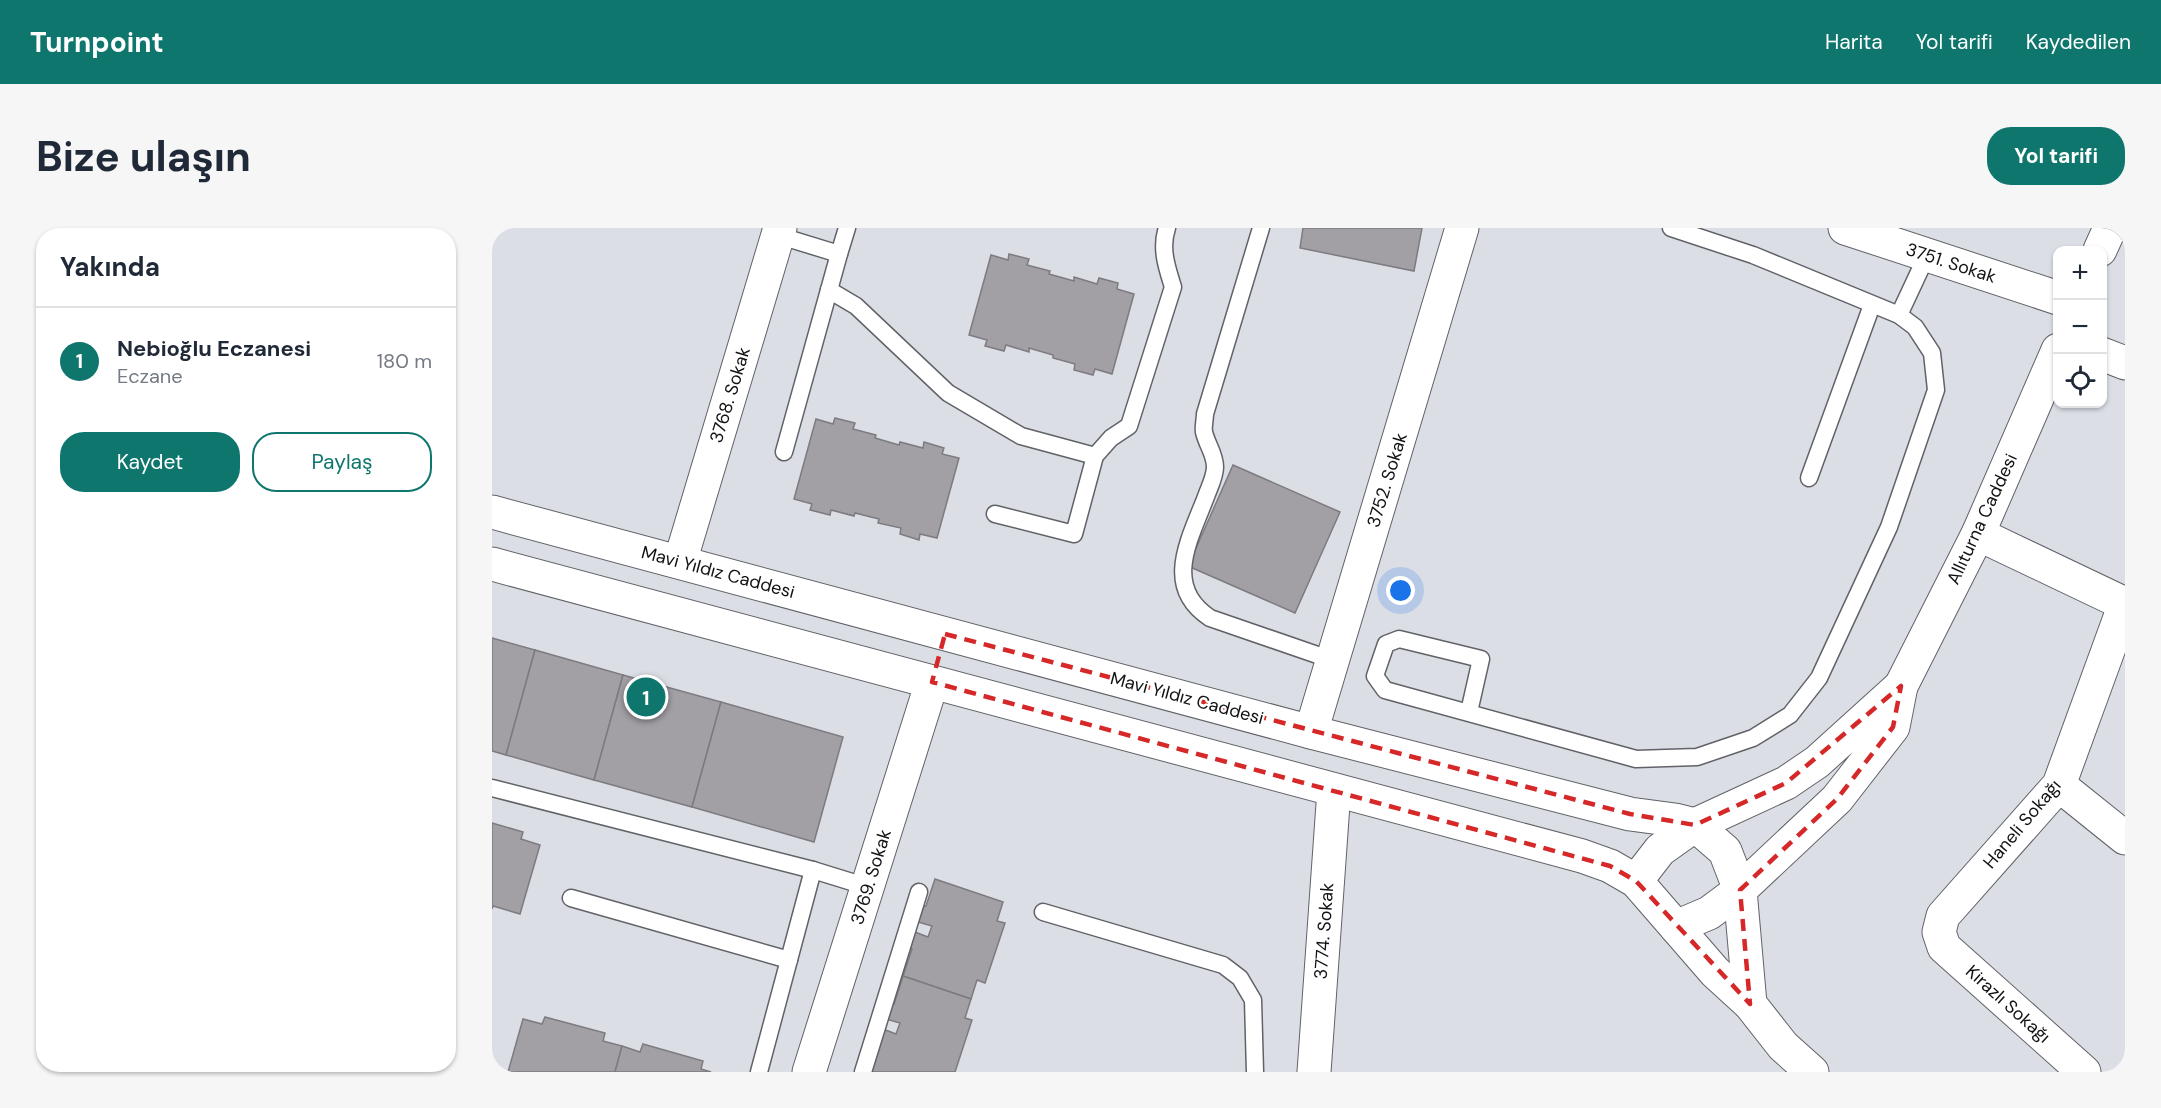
<!DOCTYPE html>
<html lang="tr">
<meta charset="utf-8">
<style>
:root{--surface:#fff;--page:#f6f6f7;--text:#1f2937;--muted:#747a83;--line:#e0e1e3;--accent:#0f766e}
body{margin:0;font-family:"DM Sans",sans-serif;background:var(--page);color:var(--text)}
.controls{position:absolute;right:18px;top:18px;display:grid;overflow:hidden;border-radius:12px;box-shadow:0 2px 4px #0004}
.controls button{width:54px;height:54px;display:grid;place-items:center;padding:0;border:0;border-bottom:2px solid var(--line);background:var(--surface);color:var(--text);font:30px sans-serif}
.you{position:absolute;left:909px;top:363px;width:21px;height:21px;margin:-15px;border:4px solid #fff;border-radius:50%;background:#1a73e8;box-shadow:0 0 0 9px #1a73e833}
.badge{display:grid;place-items:center;width:39px;height:39px;border-radius:50%;background:var(--accent);color:#fff;font-size:20px;font-weight:700}
.pin{position:absolute;translate:-50% -50%;border:3px solid #fff;box-shadow:0 2px 6px #0006}
.list{margin:0;padding:0;list-style:none}
h2{display:flex;justify-content:space-between;align-items:center;height:78px;margin:0;padding:0 24px;font-size:26px}
h2 small{font-size:20px;font-weight:400;color:var(--muted)}
.list li{display:grid;grid-template-columns:39px 1fr auto;gap:18px;align-items:center;box-sizing:border-box;height:108px;padding:0 24px;border-top:2px solid var(--line)}
.list b{display:block;font-size:22px;white-space:nowrap}
.list p{margin:0;font-size:20px;white-space:nowrap;color:var(--muted)}
.list em{font-size:20px;font-style:normal;color:var(--muted)}
.actions{display:flex;gap:12px;padding:18px 24px}
.actions a{flex:1;padding:14px 0;border:2px solid var(--accent);border-radius:24px;text-align:center;font-size:21px;color:var(--accent)}
.actions .main{background:var(--accent);color:#fff}
.icon{flex:none;width:33px;height:33px;fill:none;stroke:currentColor;stroke-width:2;stroke-linecap:round;stroke-linejoin:round}
.map{position:relative;flex:none;width:1633px;height:844px;overflow:hidden;border-radius:24px}
header{display:flex;align-items:center;gap:36px;box-sizing:border-box;height:84px;padding:0 30px;background:var(--accent);color:#fff}
header strong{font-size:28px}
nav{display:flex;gap:33px;margin-inline-start:auto;font-size:21px}
.intro{display:flex;align-items:center;justify-content:space-between;box-sizing:border-box;height:144px;padding:0 36px}
h1{margin:0;font-size:42px}
.button{padding:15px 27px;border-radius:24px;background:var(--accent);color:#fff;font-size:21px;font-weight:700}
main{display:flex;gap:36px;padding:0 36px}
aside{flex:1;background:var(--surface);border-radius:24px;box-shadow:0 2px 4px #0004}
.map>svg:first-child{display:block}
.building{fill:#a29fa5;stroke:#7d7a80;stroke-width:1.5}
.lines{fill:none;stroke-linecap:round;stroke-linejoin:round}
.service-casing{stroke:#606268;stroke-width:19}
.minor-casing{stroke:#606268;stroke-width:35}
.secondary-casing{stroke:#606268;stroke-width:35}
.service{stroke:#fff;stroke-width:16}
.minor{stroke:#fff;stroke-width:33}
.secondary{stroke:#fff;stroke-width:33}
.marked{fill:none;stroke:#d62828;stroke-width:4.5;stroke-dasharray:12 8;stroke-linejoin:round}
.labels{text-anchor:middle;dominant-baseline:central;stroke-width:4.5;stroke-linejoin:round;paint-order:stroke}
.street-label{font-size:18px;fill:#111214;stroke:#fff}
</style>
<header>
<strong>Turnpoint</strong>
<nav><a>Harita</a><a>Yol tarifi</a><a>Kaydedilen</a></nav>
</header>
<div class="intro"><h1>Bize ulaşın</h1><a class="button">Yol tarifi</a></div>
<main>
<aside>
<h2>Yakında<small></small></h2>
<ul class="list">
<li><span class="badge">1</span><div><b>Nebioğlu Eczanesi</b><p>Eczane</p></div><em>180 m</em></li>
</ul>
<div class="actions"><a class="main">Kaydet</a><a>Paylaş</a></div>
</aside>
<div class="map">
<svg width="1633" height="844" viewBox="0 0 1633 844">
<rect width="100%" height="100%" fill="#dcdee6"/>
<g class="building">
<polygon points="811,0 930,0 922,43 808,20"/>
<polygon points="517,26 537,31 535,37 558,43 557,46 582,53 582,49 605,56 607,50 626,55 625,61 642,66 620,146 603,141 601,147 582,142 583,136 561,130 561,127 537,120 537,124 514,117 512,123 493,118 495,112 477,107 499,27 516,32"/>
<polygon points="343,190 363,195 361,201 384,207 383,210 407,217 408,214 431,220 432,214 452,220 450,226 467,230 445,310 428,306 427,312 408,306 409,300 386,295 387,291 363,285 362,288 339,282 338,287 318,282 320,276 302,271 324,191 341,196"/>
<polygon points="741,237 848,284 803,385 696,338"/>
<polygon points="0,410 43,422 14,527 0,523"/>
<polygon points="43,422 131,447 102,552 14,527"/>
<polygon points="131,447 229,474 200,579 102,552"/>
<polygon points="229,474 351,509 322,614 200,579"/>
<polygon points="0,595 31,604 29,611 48,617 28,686 1,678 0,681"/>
<polygon points="443,651 511,674 505,693 513,695 493,755 485,752 479,771 411,748 420,721 418,720 423,704 436,709 440,698 426,694 432,678 434,678"/>
<polygon points="411,748 479,771 473,790 480,792 463,844 379,844 388,818 385,817 391,801 404,806 408,795 394,791 399,775 402,776"/>
<polygon points="53,789 113,805 111,813 130,818 123,844 16,844 31,791 50,796"/>
<polygon points="151,816 211,833 209,841 219,844 123,844 130,818 148,824"/>
</g>
<g class="lines">
<g class="service-casing">
<g id="service">
<path d="M769 0 713 186C713 191 711 199 712 204 715 217 723 226 723 239 723 248 718 258 715 266 699 309 669 358 718 390L840 432"/>
<polyline points="285,7 347,26 292,224"/>
<polyline points="347,26 355,0"/>
<polyline points="337,62 364,78 456,165 529,208 603,228"/>
<polyline points="1407,87 1435,27"/>
<polyline points="1317,250 1380,77"/>
<path d="M503 286 582 306 603 228 619 210 637 198 681 59C675 40 668 20 675 0"/>
<polyline points="977,484 989,431 907,411 894,416 883,448 893,462 1144,531 1205,529 1261,510 1298,487 1327,450 1397,299 1444,162 1440,125 1423,99 1407,87 1261,27 1179,0"/>
<polyline points="0,560 321,642 376,659"/>
<polyline points="79,670 297,732"/>
<polyline points="551,684 731,737 748,750 761,772 763,844"/>
<polyline points="267,844 321,642"/>
<polyline points="371,844 427,664"/>
</g>
</g>
<g class="minor-casing">
<g id="minor">
<polyline points="1353,0 1566,70"/>
<polyline points="1610,126 1633,135"/>
<polyline points="1486,306 1633,376"/>
<polyline points="188,334 288,0"/>
<polyline points="819,504 970,0"/>
<polyline points="1567,557 1633,610"/>
<polyline points="317,844 440,454"/>
<polyline points="822,844 842,562"/>
<polyline points="1592,844 1452,719 1447,704 1451,688 1567,557 1633,376"/>
</g>
</g>
<g class="secondary-casing">
<g id="secondary">
<polyline points="1608,22 1618,0"/>
<polyline points="0,284 819,504 1138,586 1183,592 1203,597 1233,623 1248,662 1258,776"/>
<polyline points="0,336 1090,628 1118,638 1144,653 1223,744 1258,776 1291,818 1320,844"/>
<polyline points="1409,458 1486,306 1566,122"/>
<polyline points="1144,653 1168,622 1203,597 1294,555 1325,534 1409,458 1401,499 1345,571 1248,662 1217,685 1184,699"/>
</g>
</g>
<use href="#service" class="service"/>
<use href="#minor" class="minor"/>
<use href="#secondary" class="secondary"/>
</g>
<path class="marked" d="M453 406 1138 586 1203 597 1294 555 1409 458 1401 499 1345 571 1248 662 1258 776 1144 653 1118 638 440 454Z"/>
<g class="labels">
<g class="street-label">
<text transform="translate(1459 35) rotate(18)">3751. Sokak</text>
<text transform="translate(238 167) rotate(-73)">3768. Sokak</text>
<text transform="translate(895 252) rotate(-73)">3752. Sokak</text>
<text transform="translate(1490 291) rotate(-65)">Allıturna Caddesi</text>
<text transform="translate(226 344) rotate(15)">Mavi Yıldız Caddesi</text>
<text transform="translate(695 470) rotate(15)">Mavi Yıldız Caddesi</text>
<text transform="translate(1530 596) rotate(-50)">Haneli Sokağı</text>
<text transform="translate(379 649) rotate(-73)">3769. Sokak</text>
<text transform="translate(832 703) rotate(-86)">3774. Sokak</text>
<text transform="translate(1516 776) rotate(42)">Kirazlı Sokağı</text>
</g>
</g>
</svg>
<div class="controls">
<button>+</button>
<button>−</button>
<button><svg class="icon" aria-label="locate" viewBox="0 0 24 24"><circle cx="12" cy="12" r="6"/><path d="M12 2v4M12 18v4M2 12h4M18 12h4"/></svg></button>
</div>
<div class="you"></div>
<div class="pin badge" style="left:154px;top:469px">1</div>
</div>
</main>
